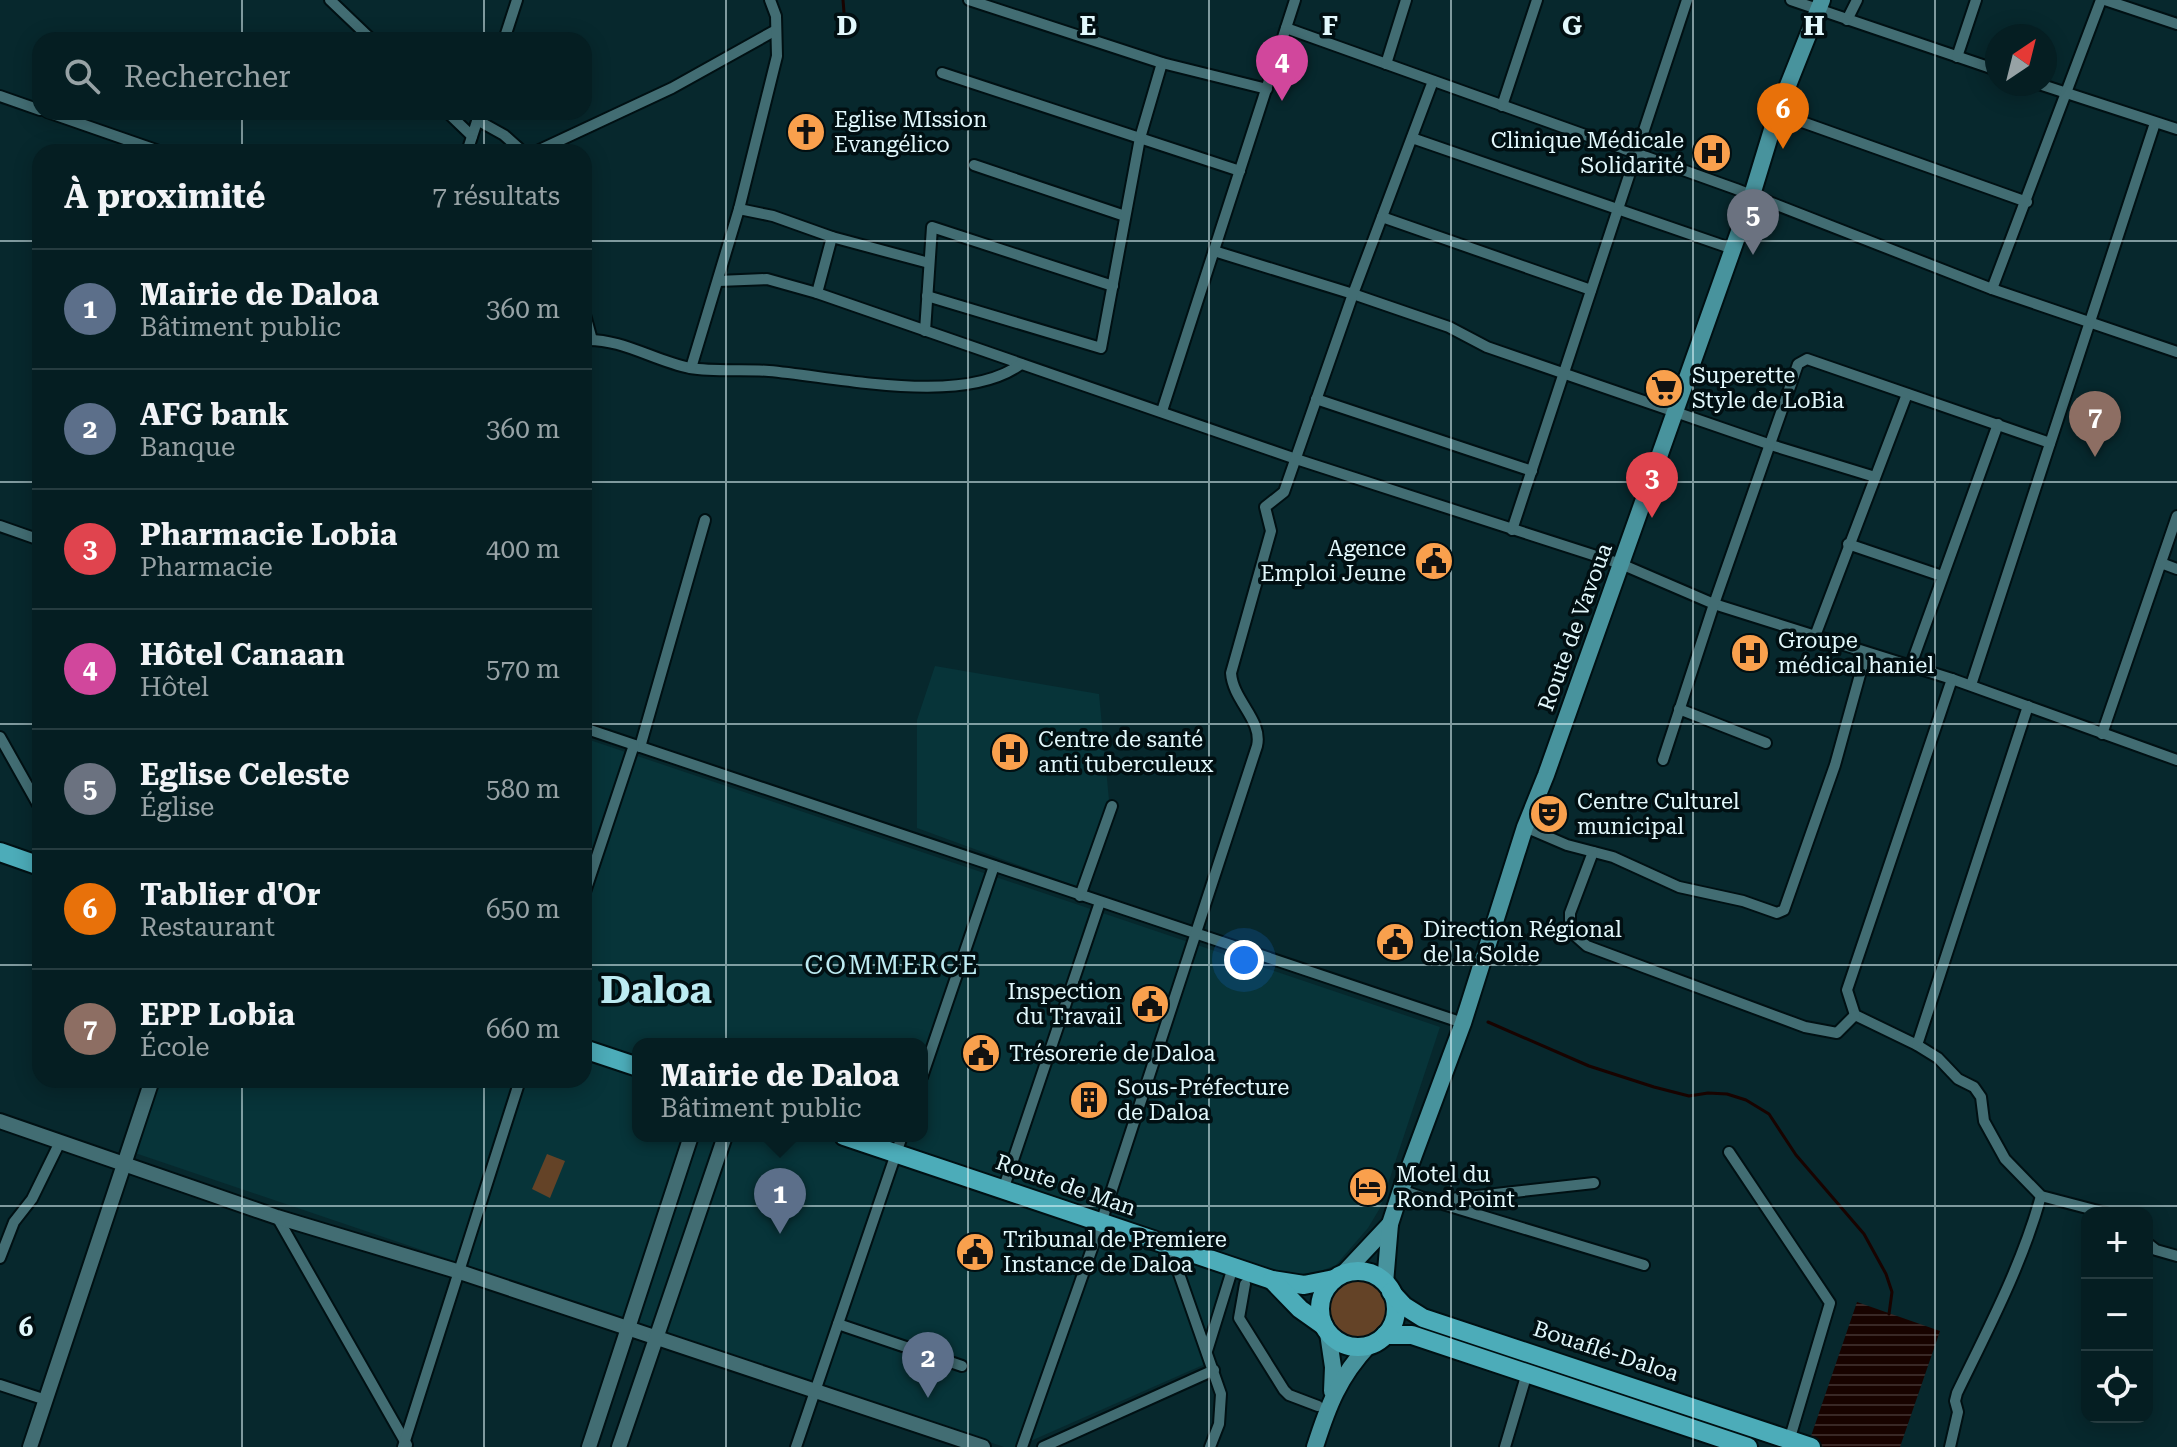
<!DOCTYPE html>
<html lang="fr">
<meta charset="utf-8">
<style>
:root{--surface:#051e22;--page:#0e272a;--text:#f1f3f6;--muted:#97a2a5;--line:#263c40;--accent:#1a73e8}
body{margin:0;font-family:"Roboto Serif",serif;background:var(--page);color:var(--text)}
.controls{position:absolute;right:24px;bottom:24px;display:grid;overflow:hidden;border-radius:16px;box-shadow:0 4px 20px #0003}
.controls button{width:72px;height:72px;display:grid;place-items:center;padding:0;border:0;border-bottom:2px solid var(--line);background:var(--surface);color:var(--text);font:40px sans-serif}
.compass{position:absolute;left:1985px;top:24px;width:72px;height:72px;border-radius:50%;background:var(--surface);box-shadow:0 4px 20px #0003;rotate:35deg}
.you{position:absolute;left:1244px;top:960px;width:28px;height:28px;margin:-20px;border:6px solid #fff;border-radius:50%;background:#1a73e8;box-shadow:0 0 0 12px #1a73e833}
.badge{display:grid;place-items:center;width:52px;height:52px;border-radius:50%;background:var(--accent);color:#fff;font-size:26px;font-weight:700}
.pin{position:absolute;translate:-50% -66px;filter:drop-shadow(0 2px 4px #0008)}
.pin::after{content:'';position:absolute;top:42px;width:28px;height:24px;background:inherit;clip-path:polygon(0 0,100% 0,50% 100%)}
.popup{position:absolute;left:632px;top:1038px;width:296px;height:104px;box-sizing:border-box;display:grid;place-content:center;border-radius:16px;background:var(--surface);filter:drop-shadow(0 2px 6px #0005);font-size:26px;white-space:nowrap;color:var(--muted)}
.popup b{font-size:30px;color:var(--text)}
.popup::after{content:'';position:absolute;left:50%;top:100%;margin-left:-16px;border:16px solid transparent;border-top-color:var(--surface)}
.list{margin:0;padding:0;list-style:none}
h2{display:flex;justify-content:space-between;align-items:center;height:104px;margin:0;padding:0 32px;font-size:34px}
h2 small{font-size:26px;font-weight:400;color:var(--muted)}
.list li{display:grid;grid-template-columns:52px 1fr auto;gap:24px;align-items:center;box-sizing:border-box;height:120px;padding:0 32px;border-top:2px solid var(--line)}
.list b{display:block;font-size:30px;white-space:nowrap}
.list p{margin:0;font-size:26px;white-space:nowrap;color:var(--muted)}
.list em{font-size:26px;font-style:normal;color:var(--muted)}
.icon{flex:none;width:44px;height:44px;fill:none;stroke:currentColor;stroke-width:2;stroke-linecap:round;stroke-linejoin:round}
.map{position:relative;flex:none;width:2177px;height:1447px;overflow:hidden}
.search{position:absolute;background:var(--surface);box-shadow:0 4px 20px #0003;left:32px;top:32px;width:560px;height:88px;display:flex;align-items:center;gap:20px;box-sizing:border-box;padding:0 28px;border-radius:24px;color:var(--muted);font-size:30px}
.panel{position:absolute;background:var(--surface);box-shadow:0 4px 20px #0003;left:32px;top:144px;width:560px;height:944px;border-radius:24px}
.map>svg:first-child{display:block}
.built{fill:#073439;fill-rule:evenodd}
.grass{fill:#644327}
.water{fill:url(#water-rules)}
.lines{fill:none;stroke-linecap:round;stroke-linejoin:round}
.stream{stroke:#180300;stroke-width:3}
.street-casing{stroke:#001013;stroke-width:14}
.secondary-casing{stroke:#001013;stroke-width:18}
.primary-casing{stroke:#001013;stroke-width:20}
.highway-casing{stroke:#001013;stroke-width:22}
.street{stroke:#426d73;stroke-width:10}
.secondary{stroke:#426d73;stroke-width:14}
.primary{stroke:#48939d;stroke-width:16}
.highway{stroke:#4cacb9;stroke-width:18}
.grid{fill:none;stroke:#e2f8fc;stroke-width:2;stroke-opacity:0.55}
.labels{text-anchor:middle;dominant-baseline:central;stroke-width:7;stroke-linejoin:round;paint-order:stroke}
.poi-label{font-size:22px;fill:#e2f8fc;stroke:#010f12;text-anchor:start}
.street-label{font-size:22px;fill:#e2f8fc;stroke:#010f12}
.quarter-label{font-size:26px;letter-spacing:2px;fill:#bdebf2;stroke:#010f12}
.town-label{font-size:38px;font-weight:bold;fill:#bdebf2;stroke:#010f12}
.grid-label{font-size:26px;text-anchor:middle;font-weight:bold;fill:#e2f8fc;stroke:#010f12;stroke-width:7;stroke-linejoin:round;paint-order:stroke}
</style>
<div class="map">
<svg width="2177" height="1447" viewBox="0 0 2177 1447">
<defs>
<pattern id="water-rules" width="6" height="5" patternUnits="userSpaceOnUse" patternTransform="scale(2)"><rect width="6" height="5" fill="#180300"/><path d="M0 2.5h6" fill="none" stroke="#392826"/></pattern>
</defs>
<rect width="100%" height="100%" fill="#07282d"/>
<g class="built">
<polygon points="935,666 1099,694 1109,800 1078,887 917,828 917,720"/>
<path d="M584 738 1440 1027 1380 1208 1368 1228 1336 1265 1318 1272 1300 1274 1280 1272 1233 1257 1208 1337 1203 1365 1017 1447H1004L135 1153 160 1080H584ZM638 1044H922V1136H638Z"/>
</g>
<g class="grass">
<polygon points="547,1154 565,1161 550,1198 532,1189"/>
<circle cx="1357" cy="1309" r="30"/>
</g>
<polygon class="water" points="1857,1302 1940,1331 1900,1447 1824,1447 1809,1442"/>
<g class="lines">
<g class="stream">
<polyline points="843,0 845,25"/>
<polyline points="1488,1022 1589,1066 1654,1087 1689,1096 1708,1093 1727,1094 1746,1100 1769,1114 1796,1155 1864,1234 1886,1274 1892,1292 1889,1314"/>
</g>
<g class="street-casing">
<g id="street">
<polyline points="330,0 372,40"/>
<polyline points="969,0 1162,63 1267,89"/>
<polyline points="1791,0 1997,70"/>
<polyline points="2105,0 2177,24"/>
<polyline points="1847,20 1857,0"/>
<polyline points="1286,28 1736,189 1992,289 2177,352"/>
<polyline points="504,40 517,0"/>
<polyline points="1957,57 1976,0"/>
<polyline points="1386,64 1406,0"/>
<polyline points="942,73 1240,171"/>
<polyline points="2039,84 2177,129"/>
<polyline points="0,96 40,110"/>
<polyline points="1502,106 1537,0"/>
<polyline points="47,112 162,152"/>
<polyline points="447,112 472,136"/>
<polyline points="1777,113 2027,202"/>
<polyline points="477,120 504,135 523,152"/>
<polyline points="1412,138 1733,249"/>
<polyline points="467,152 480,112"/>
<polyline points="535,152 672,88 776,30"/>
<polyline points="974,165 1125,216"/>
<polyline points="739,209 773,216 832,237 929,263"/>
<polyline points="1382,217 1591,290"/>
<polyline points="1214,251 1353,294 1449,327 1487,347 1771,445 1875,477"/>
<polyline points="718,281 767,279 817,293 1296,459 1621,564 1714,604 1952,679 2177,760"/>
<polyline points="1992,289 2101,0"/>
<polyline points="817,293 832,237"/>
<polyline points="927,296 1101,348 1140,138 1162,63"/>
<polyline points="584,311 592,340"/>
<polyline points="925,331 932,227 1113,286"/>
<path d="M584 340C622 338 654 361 690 368 715 372 744 369 769 371 838 377 963 407 1021 364"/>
<polyline points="691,368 739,209 777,56 776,16 770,0"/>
<polyline points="1316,399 1532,471"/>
<polyline points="1162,411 1295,0"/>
<polyline points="0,526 40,540"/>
<polyline points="1512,530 1687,0"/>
<polyline points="1848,544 1942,576"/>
<polyline points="2161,563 2177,569"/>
<polyline points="1815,636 1907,394"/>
<polyline points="1911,665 1998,424"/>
<polyline points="1952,679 1847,990 1855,1015 1917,1045 1938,1058 1958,1079 1974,1087 1981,1097 1984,1121 2005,1159 2041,1196 2106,1213"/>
<polyline points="1971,685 2155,123"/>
<polyline points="1679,709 1766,743"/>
<polyline points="584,728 1463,1023"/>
<polyline points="2102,734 2177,516"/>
<polyline points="0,737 40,808"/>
<polyline points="640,747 705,520"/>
<polyline points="1663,760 1714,604 1798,364 1807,359 2050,443"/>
<polyline points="1525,827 1567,845 1613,857 1679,887 1743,901 1777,913 1784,910 1835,765 1866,653"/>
<polyline points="1593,852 1570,913 1570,931 1587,946 1805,1027 1837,1033 1855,1015"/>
<polyline points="584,895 634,745"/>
<polyline points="1080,896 1112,806"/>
<polyline points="1917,1045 2028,706"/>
<polyline points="922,1077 994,866"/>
<polyline points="1729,1152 1830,1303 1789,1441"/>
<polyline points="1003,1190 1100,902"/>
<polyline points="1401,1190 1433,1201 1594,1183"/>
<polyline points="1433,1201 1644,1265"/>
<polyline points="277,1217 407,1445"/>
<polyline points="2147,1243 2156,1250 2177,1256"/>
<polyline points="1173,1247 1177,1268 1221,1394 1219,1424 1210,1447"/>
<polyline points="0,1258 14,1222 32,1199 60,1142"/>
<polyline points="1245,1284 1239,1318 1284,1390 1289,1395 1318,1406"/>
<polyline points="838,1324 962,1366"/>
<polyline points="1207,1351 1233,1267"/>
<polyline points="0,1385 46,1400"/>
<polyline points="403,1447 520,1080"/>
<polyline points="796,1447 902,1136"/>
<path d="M1022 1447 1101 1223 1257 746C1263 720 1233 701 1231 673L1271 531 1265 507 1284 492 1353 294 1433 81"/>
<polyline points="1043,1447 1214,1370"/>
<polyline points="1505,1447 1527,1373"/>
<path d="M1950 1447 1958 1412 1955 1401 1957 1393C1988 1329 2022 1265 2041 1196"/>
</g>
</g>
<g class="secondary-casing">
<g id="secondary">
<polyline points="0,1121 277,1217 460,1272 983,1447"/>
<polyline points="30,1447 152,1080"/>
<polyline points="589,1447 691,1136"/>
<polyline points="619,1447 725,1136"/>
</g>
</g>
<g class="primary-casing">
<g id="primary">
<polyline points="1344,1273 1390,1224"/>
<polyline points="1385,1283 1390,1224 1401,1190 1463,1023 1525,827 1546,775 1752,195 1777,113 1822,0"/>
<polyline points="1328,1333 1333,1367 1332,1391"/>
<path d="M1315 1447C1328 1406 1339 1377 1369 1345"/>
</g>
</g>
<g class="highway-casing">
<g id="highway">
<polyline points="0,852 40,866"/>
<polyline points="584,1049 638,1067"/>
<polyline points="844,1136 1272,1280 1304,1285 1334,1279"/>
<circle cx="1358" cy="1309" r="38"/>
<polyline points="1272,1280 1300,1309 1324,1326"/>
<polyline points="1391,1292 1404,1306 1423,1318 1811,1447"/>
<polyline points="1385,1335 1412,1335 1748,1447"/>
</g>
</g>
<use href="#street" class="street"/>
<use href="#secondary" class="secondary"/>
<use href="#primary" class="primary"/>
<use href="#highway" class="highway"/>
</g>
<path class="grid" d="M242 0V40M484 0V40M726 0V1447M968 0V1447M1209 0V1447M1451 0V1447M1693 0V1447M1935 0V1447M242 112V152M484 112V152M0 241H40M584 241H2177M0 482H40M584 482H2177M0 724H40M584 724H2177M0 965H40M584 965H2177M242 1080V1447M484 1080V1447M0 1206H2177"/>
<defs>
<g id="church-disc" transform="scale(2)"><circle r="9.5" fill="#f9a04d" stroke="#010f12"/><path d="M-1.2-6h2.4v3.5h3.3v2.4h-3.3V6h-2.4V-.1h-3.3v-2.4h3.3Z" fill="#111"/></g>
<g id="hospital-disc" transform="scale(2)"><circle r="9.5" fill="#f9a04d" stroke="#010f12"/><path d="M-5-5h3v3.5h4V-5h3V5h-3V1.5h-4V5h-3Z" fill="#111"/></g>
<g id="supermarket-disc" transform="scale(2)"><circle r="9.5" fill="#f9a04d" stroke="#010f12"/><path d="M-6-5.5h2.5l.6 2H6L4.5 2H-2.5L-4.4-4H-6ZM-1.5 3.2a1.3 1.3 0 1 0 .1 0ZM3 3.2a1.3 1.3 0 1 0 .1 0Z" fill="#111"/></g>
<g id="civic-disc" transform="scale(2)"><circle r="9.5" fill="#f9a04d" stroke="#010f12"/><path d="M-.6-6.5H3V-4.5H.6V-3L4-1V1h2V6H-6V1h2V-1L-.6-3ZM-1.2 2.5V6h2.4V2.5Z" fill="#111"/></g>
<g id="theatre-disc" transform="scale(2)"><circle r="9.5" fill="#f9a04d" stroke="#010f12"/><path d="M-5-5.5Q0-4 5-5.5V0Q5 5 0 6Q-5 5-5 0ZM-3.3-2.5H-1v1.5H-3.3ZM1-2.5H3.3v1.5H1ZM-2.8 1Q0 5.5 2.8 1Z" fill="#111"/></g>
<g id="building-disc" transform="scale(2)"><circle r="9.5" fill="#f9a04d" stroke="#010f12"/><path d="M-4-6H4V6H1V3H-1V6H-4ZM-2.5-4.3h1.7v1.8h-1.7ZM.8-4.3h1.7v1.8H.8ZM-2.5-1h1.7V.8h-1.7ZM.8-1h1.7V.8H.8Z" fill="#111"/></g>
<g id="hotel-disc" transform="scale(2)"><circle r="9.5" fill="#f9a04d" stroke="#010f12"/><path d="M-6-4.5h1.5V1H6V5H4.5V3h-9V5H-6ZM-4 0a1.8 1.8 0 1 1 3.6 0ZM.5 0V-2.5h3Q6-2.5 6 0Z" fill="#111"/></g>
</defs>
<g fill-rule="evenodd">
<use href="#church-disc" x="806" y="132"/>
<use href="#hospital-disc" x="1712" y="153"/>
<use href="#supermarket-disc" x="1664" y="388"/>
<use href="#civic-disc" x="1434" y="561"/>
<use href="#hospital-disc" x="1750" y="653"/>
<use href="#hospital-disc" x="1010" y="752"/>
<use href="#theatre-disc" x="1549" y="814"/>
<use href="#civic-disc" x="1395" y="942"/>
<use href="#civic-disc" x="1150" y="1004"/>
<use href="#civic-disc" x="981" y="1053"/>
<use href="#building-disc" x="1089" y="1100"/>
<use href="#hotel-disc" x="1368" y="1187"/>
<use href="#civic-disc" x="975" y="1252"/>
</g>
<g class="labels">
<g class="poi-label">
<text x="834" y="119">Eglise MIssion<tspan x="834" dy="25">Evangélico</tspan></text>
<text x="1684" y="140" text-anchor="end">Clinique Médicale<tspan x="1684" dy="25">Solidarité</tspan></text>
<text x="1692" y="375">Superette<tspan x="1692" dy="25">Style de LoBia</tspan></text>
<text x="1406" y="548" text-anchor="end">Agence<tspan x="1406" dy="25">Emploi Jeune</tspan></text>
<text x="1778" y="640">Groupe<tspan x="1778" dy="25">médical haniel</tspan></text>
<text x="1038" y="739">Centre de santé<tspan x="1038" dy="25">anti tuberculeux</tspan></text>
<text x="1577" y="801">Centre Culturel<tspan x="1577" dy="25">municipal</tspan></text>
<text x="1423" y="929">Direction Régional<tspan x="1423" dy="25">de la Solde</tspan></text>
<text x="1122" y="991" text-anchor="end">Inspection<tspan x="1122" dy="25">du Travail</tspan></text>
<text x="1009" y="1053">Trésorerie de Daloa</text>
<text x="1117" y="1087">Sous-Préfecture<tspan x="1117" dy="25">de Daloa</tspan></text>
<text x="1396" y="1174">Motel du<tspan x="1396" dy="25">Rond Point</tspan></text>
<text x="1003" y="1239">Tribunal de Premiere<tspan x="1003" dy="25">Instance de Daloa</tspan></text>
</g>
<g class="street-label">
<text transform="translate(1575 627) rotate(-70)">Route de Vavoua</text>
<text transform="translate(1066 1185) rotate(19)">Route de Man</text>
<text transform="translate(1606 1351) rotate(18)">Bouaflé-Daloa</text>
</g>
<g class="quarter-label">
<text x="892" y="965">COMMERCE</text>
</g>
<g class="town-label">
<text x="656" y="990">Daloa</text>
</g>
</g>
<g class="grid-label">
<text x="847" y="35">D</text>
<text x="1088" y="35">E</text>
<text x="1330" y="35">F</text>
<text x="1572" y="35">G</text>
<text x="1814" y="35">H</text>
<text x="26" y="1336">6</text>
</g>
</svg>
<div class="controls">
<button>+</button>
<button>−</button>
<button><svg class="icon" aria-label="locate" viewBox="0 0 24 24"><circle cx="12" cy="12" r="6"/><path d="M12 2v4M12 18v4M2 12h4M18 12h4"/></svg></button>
</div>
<svg class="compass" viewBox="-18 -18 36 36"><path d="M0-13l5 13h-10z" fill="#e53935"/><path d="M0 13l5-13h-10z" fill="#97a2a5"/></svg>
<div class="you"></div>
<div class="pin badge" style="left:780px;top:1234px;background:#5c6f8a">1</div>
<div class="popup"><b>Mairie de Daloa</b>Bâtiment public</div>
<div class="pin badge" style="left:928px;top:1398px;background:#5c6f8a">2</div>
<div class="pin badge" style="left:1652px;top:518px;background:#e0444e">3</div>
<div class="pin badge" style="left:1282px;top:101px;background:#d1479c">4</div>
<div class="pin badge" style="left:1753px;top:255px;background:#6b7280">5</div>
<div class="pin badge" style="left:1783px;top:149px;background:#e8710a">6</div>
<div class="pin badge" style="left:2095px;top:457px;background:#8d6e63">7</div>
<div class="search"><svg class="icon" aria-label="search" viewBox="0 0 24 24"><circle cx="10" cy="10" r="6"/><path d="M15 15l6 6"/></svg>Rechercher</div>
<section class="panel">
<h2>À proximité<small>7 résultats</small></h2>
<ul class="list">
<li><span class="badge" style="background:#5c6f8a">1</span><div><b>Mairie de Daloa</b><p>Bâtiment public</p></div><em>360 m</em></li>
<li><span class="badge" style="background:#5c6f8a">2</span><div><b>AFG bank</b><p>Banque</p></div><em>360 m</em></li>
<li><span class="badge" style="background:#e0444e">3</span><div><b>Pharmacie Lobia</b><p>Pharmacie</p></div><em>400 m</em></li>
<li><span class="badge" style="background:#d1479c">4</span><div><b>Hôtel Canaan</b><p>Hôtel</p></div><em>570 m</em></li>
<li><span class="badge" style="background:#6b7280">5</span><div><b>Eglise Celeste</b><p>Église</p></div><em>580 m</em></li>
<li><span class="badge" style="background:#e8710a">6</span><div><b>Tablier d'Or</b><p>Restaurant</p></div><em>650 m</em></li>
<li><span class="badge" style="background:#8d6e63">7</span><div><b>EPP Lobia</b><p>École</p></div><em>660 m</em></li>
</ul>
</section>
</div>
